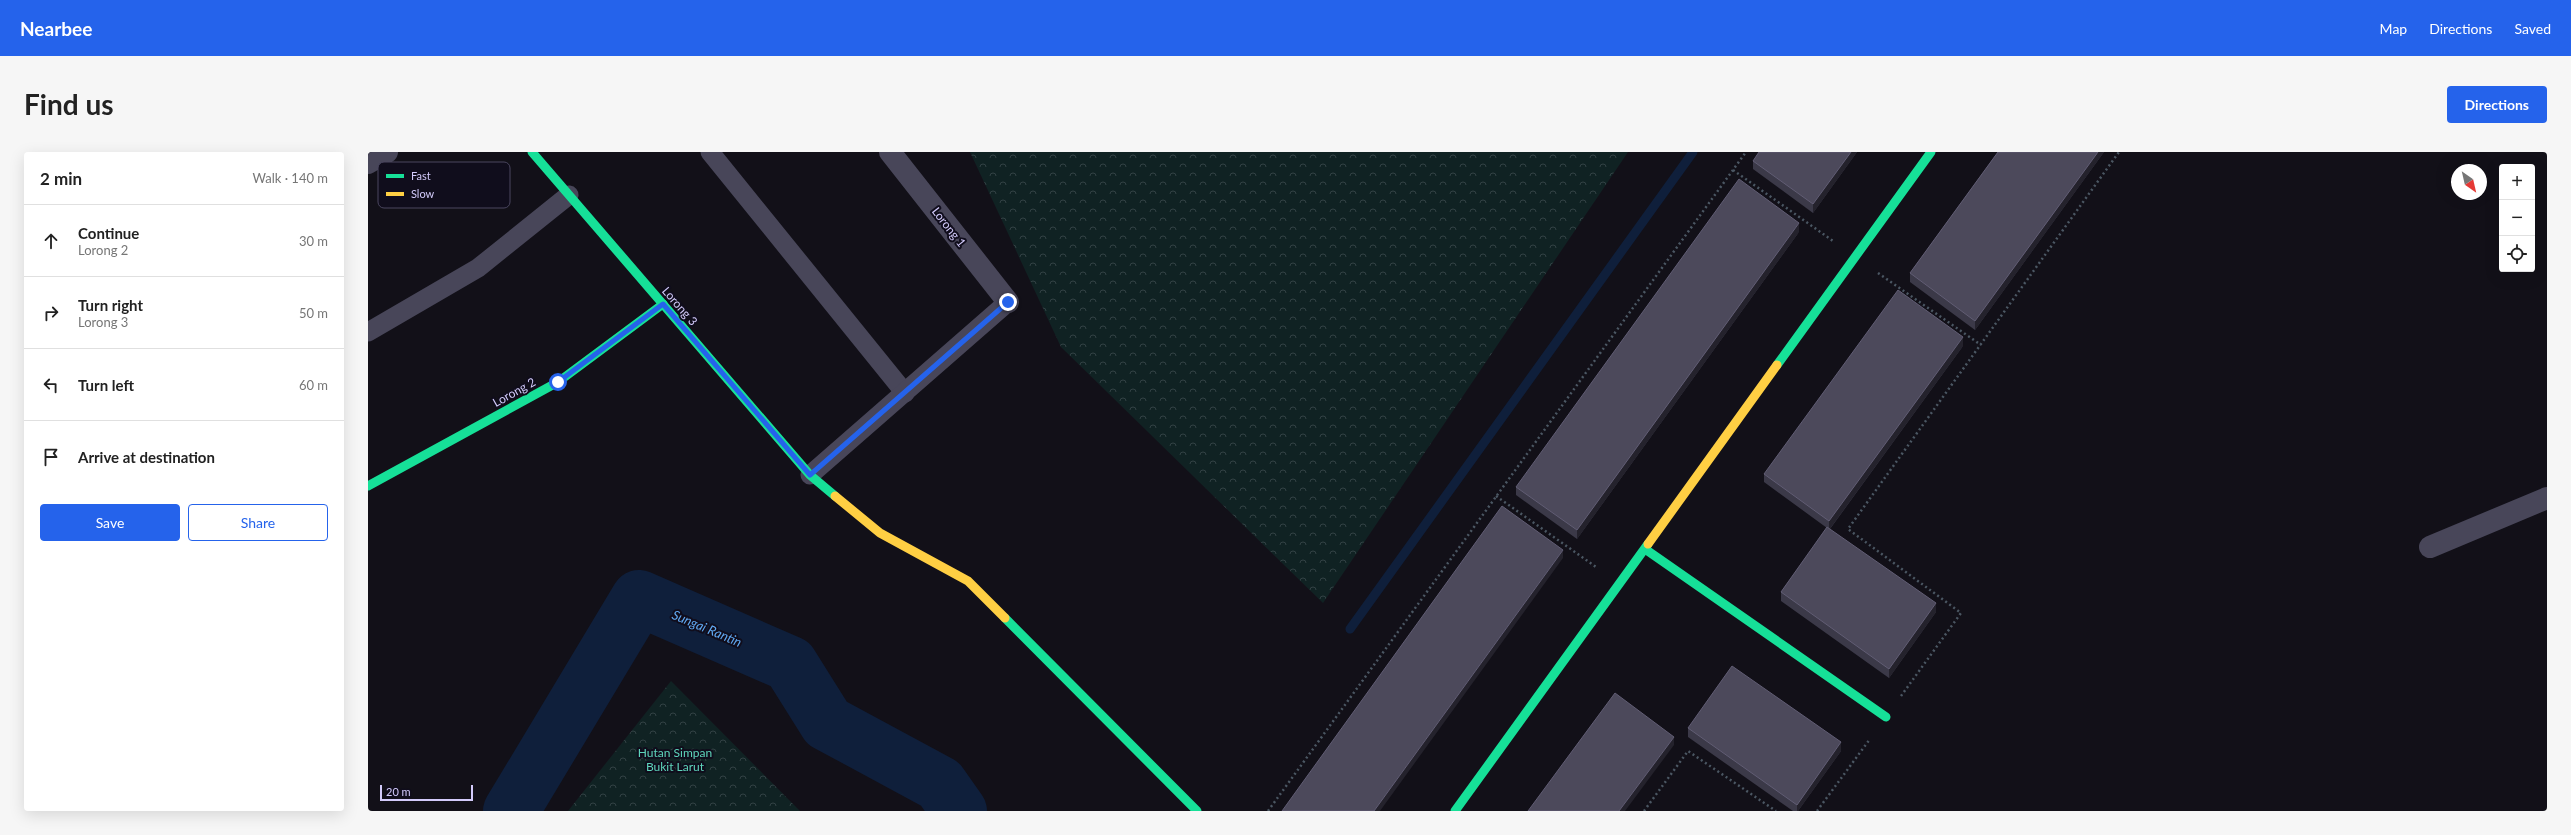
<!DOCTYPE html>
<meta charset="utf-8">
<style>
:root{--surface:#fff;--page:#f6f6f6;--text:#222;--muted:#767676;--line:#e0e0e0;--accent:#2563eb}
body{margin:0;font-family:Lato,sans-serif;background:var(--page);color:var(--text)}
.controls{position:absolute;right:12px;top:12px;display:grid;overflow:hidden;border-radius:4px;box-shadow:0 4px 16px #0002}
.controls button{width:36px;height:36px;display:grid;place-items:center;padding:0;border:0;border-bottom:1px solid var(--line);background:var(--surface);color:var(--text);font:20px sans-serif}
.compass{position:absolute;left:2083px;top:12px;width:36px;height:36px;border-radius:50%;background:var(--surface);box-shadow:0 4px 16px #0002;rotate:146deg}
.scale{position:absolute;left:12px;bottom:10px;width:93px;box-sizing:border-box;padding-left:4px;border:2px solid #d3cbfb;border-top:0;font-size:11px;line-height:14px;white-space:nowrap;color:#d3cbfb;-webkit-text-stroke:3px #100d1c;paint-order:stroke}
.stop{position:absolute;width:12px;height:12px;margin:-9px;border:3px solid #2563eb;border-radius:50%;background:#fff}
.stop.end{background:#2563eb;border-color:#fff;box-shadow:0 1px 4px #0008}
.list{margin:0;padding:0;list-style:none}
h2{display:flex;justify-content:space-between;align-items:center;height:52px;margin:0;padding:0 16px;font-size:17px}
h2 small{font-size:13px;font-weight:400;color:var(--muted)}
.list li{display:grid;grid-template-columns:26px 1fr auto;gap:12px;align-items:center;box-sizing:border-box;height:72px;padding:0 16px;border-top:1px solid var(--line)}
.list b{display:block;font-size:15px;white-space:nowrap}
.list p{margin:0;font-size:13px;white-space:nowrap;color:var(--muted)}
.list em{font-size:13px;font-style:normal;color:var(--muted)}
.actions{display:flex;gap:8px;padding:12px 16px}
.actions a{flex:1;padding:9px 0;border:1px solid var(--accent);border-radius:4px;text-align:center;font-size:14px;color:var(--accent)}
.actions .main{background:var(--accent);color:#fff}
.icon{flex:none;width:22px;height:22px;fill:none;stroke:currentColor;stroke-width:2;stroke-linecap:round;stroke-linejoin:round}
.map{position:relative;flex:none;width:2179px;height:659px;overflow:hidden;border-radius:4px}
header{display:flex;align-items:center;gap:24px;box-sizing:border-box;height:56px;padding:0 20px;background:var(--accent);color:#fff}
header strong{font-size:19px}
nav{display:flex;gap:22px;margin-inline-start:auto;font-size:14px}
.intro{display:flex;align-items:center;justify-content:space-between;box-sizing:border-box;height:96px;padding:0 24px}
h1{margin:0;font-size:28px}
.button{padding:10px 18px;border-radius:4px;background:var(--accent);color:#fff;font-size:14px;font-weight:700}
main{display:flex;gap:24px;padding:0 24px}
aside{flex:1;background:var(--surface);border-radius:4px;box-shadow:0 4px 16px #0002}
.map>svg:first-child{display:block}
.forest{fill:url(#forest-crowns)}
.lines{fill:none;stroke-linecap:round;stroke-linejoin:round}
.stream{stroke:#0f1f3b;stroke-width:9}
.river{stroke:#0f1f3b;stroke-width:56}
.path{stroke:#4b5763;stroke-width:2.5;stroke-dasharray:2 3;stroke-linecap:butt}
.lane{stroke:#484659;stroke-width:19}
.street{stroke:#484659;stroke-width:22}
.fast{stroke:#16e098;stroke-width:9}
.slow{stroke:#ffcf43;stroke-width:9}
.wall{fill:#3b3948}
.shaded-wall{fill:#24222c}
.building{fill:#4c495b;stroke:#615d74}
.route{stroke:#2563eb;stroke-width:5}
.labels{text-anchor:middle;dominant-baseline:central;stroke-width:4;stroke-linejoin:round;paint-order:stroke}
.street-label{font-size:12px;fill:#d3cbfb;stroke:#100d1c}
.park-label{font-size:12px;fill:#5ed5bb;stroke:#100d1c}
.water-label{font-size:13px;font-style:italic;fill:#61aaf4;stroke:#100d1c}
.key{fill:#100d1c;stroke:#4a465f;stroke-width:1}
.key-label{font-size:11px;fill:#d3cbfb}
</style>
<header>
<strong>Nearbee</strong>
<nav><a>Map</a><a>Directions</a><a>Saved</a></nav>
</header>
<div class="intro"><h1>Find us</h1><a class="button">Directions</a></div>
<main>
<aside>
<h2>2 min<small>Walk · 140 m</small></h2>
<ul class="list">
<li><svg class="icon" aria-label="ahead" viewBox="0 0 24 24"><path d="M12 20V5M6 11l6-6 6 6"/></svg><div><b>Continue</b><p>Lorong 2</p></div><em>30 m</em></li>
<li><svg class="icon" aria-label="right" viewBox="0 0 24 24"><path d="M7 20v-9h11M14 6l5 5-5 5"/></svg><div><b>Turn right</b><p>Lorong 3</p></div><em>50 m</em></li>
<li><svg class="icon" aria-label="left" viewBox="0 0 24 24"><path d="M17 20v-9H6M10 6l-5 5 5 5"/></svg><div><b>Turn left</b></div><em>60 m</em></li>
<li><svg class="icon" aria-label="arrive" viewBox="0 0 24 24"><path d="M6 21V4h12l-3 4 3 4H6"/></svg><div><b>Arrive at destination</b></div></li>
</ul>
<div class="actions"><a class="main">Save</a><a>Share</a></div>
</aside>
<div class="map">
<svg width="2179" height="659" viewBox="0 0 2179 659">
<defs>
<pattern id="forest-crowns" width="20" height="18" patternUnits="userSpaceOnUse"><rect width="20" height="18" fill="#102223"/><path d="M2 6a3 3 0 1 1 6 0M12 15a3 3 0 1 1 6 0" fill="none" stroke="#324144"/></pattern>
</defs>
<rect width="100%" height="100%" fill="#121018"/>
<g class="forest">
<polygon points="602,0 1260,0 955,451 693,195"/>
<polygon points="303,529 432,659 200,659"/>
</g>
<g class="lines">
<polyline class="stream" points="982,477 1325,0"/>
<polyline class="river" points="143,659 271,446 422,512 459,571 572,632 591,659"/>
<g class="path">
<polyline points="1365,18 1465,89"/>
<polyline points="1510,121 1613,193"/>
<polyline points="1128,344 1228,415"/>
<polyline points="1533,544 1593,461 1480,377 1751,0"/>
<polyline points="900,659 1378,0"/>
<polyline points="1276,659 1320,599 1408,659"/>
<polyline points="1449,659 1502,587"/>
</g>
<g class="lane">
<polyline points="342,0 537,241"/>
<polyline points="0,180 110,116 201,43"/>
<polyline points="442,323 640,150"/>
</g>
<g class="street">
<polyline points="522,0 640,150"/>
<polyline points="0,11 19,0"/>
<polyline points="2062,395 2179,346"/>
</g>
<g class="fast">
<polyline points="164,0 442,323 467,344"/>
<polyline points="1409,213 1563,0"/>
<polyline points="0,334 190,230 295,152"/>
<polyline points="1277,397 1518,565"/>
<polyline points="637,466 829,659"/>
<polyline points="1087,659 1280,392"/>
</g>
<g class="slow">
<polyline points="467,344 512,381 600,429 637,466"/>
<polyline points="1280,392 1409,213"/>
</g>
</g>
<g class="wall">
<polygon points="1391,0 1489,0 1445,61 1385,17 1385,9"/>
<polygon points="1630,0 1736,0 1607,178 1542,130 1542,121"/>
<polygon points="1431,80 1209,387 1148,343 1148,335"/>
<polygon points="1595,194 1462,377 1568,460 1521,526 1413,449 1413,440 1459,376 1396,330 1396,322"/>
<polygon points="1320,576 1473,599 1430,659 1425,659 1320,585"/>
</g>
<g class="shaded-wall">
<polygon points="1483,0 1489,0 1445,61 1445,52"/>
<polygon points="1730,0 1736,0 1607,178 1607,169"/>
<polygon points="1431,71 1431,80 1209,387 1209,378"/>
<polygon points="1595,185 1595,194 1461,378 1461,369"/>
<polygon points="1195,398 1195,406 1012,659 1006,659"/>
<polygon points="1568,451 1568,460 1521,526 1521,517"/>
<polygon points="1306,585 1306,593 1257,659 1251,659"/>
<polygon points="1473,590 1473,599 1430,659 1429,659 1429,653"/>
</g>
<g class="building">
<polygon points="1391,0 1483,0 1445,52 1385,9"/>
<polygon points="1630,0 1730,0 1607,169 1542,121"/>
<polygon points="1371,27 1431,71 1209,378 1148,335"/>
<polygon points="1530,138 1595,185 1461,369 1396,322"/>
<polygon points="1134,354 1195,398 1006,659 914,659"/>
<polygon points="1459,375 1568,451 1521,517 1413,440"/>
<polygon points="1364,514 1473,590 1429,653 1320,576"/>
<polygon points="1247,541 1306,585 1251,659 1160,659"/>
</g>
<g class="lines">
<polyline class="route" points="190,230 295,152 442,323 640,150"/>
</g>
<g class="labels">
<g class="street-label">
<text transform="translate(581 75) rotate(52)">Lorong 1</text>
<text transform="translate(312 154) rotate(49)">Lorong 3</text>
<text transform="translate(146 240) rotate(-29)">Lorong 2</text>
</g>
<g class="park-label">
<text x="307" y="600">Hutan Simpan<tspan x="307" dy="14">Bukit Larut</tspan></text>
</g>
<g class="water-label">
<text transform="translate(339 476) rotate(23)">Sungai Rantin</text>
</g>
</g>
<rect x="10" y="10" width="132" height="46" rx="6" class="key"/>
<rect x="18" y="22" width="18" height="4" fill="#16e098"/>
<rect x="18" y="40" width="18" height="4" fill="#ffcf43"/>
<g class="key-label">
<text x="43" y="28">Fast</text>
<text x="43" y="46">Slow</text>
</g>
</svg>
<div class="controls">
<button>+</button>
<button>−</button>
<button><svg class="icon" aria-label="locate" viewBox="0 0 24 24"><circle cx="12" cy="12" r="6"/><path d="M12 2v4M12 18v4M2 12h4M18 12h4"/></svg></button>
</div>
<svg class="compass" viewBox="-18 -18 36 36"><path d="M0-13l5 13h-10z" fill="#e53935"/><path d="M0 13l5-13h-10z" fill="#767676"/></svg>
<div class="scale">20 m</div>
<div class="stop" style="left:190px;top:230px"></div>
<div class="stop end" style="left:640px;top:150px"></div>
</div>
</main>
